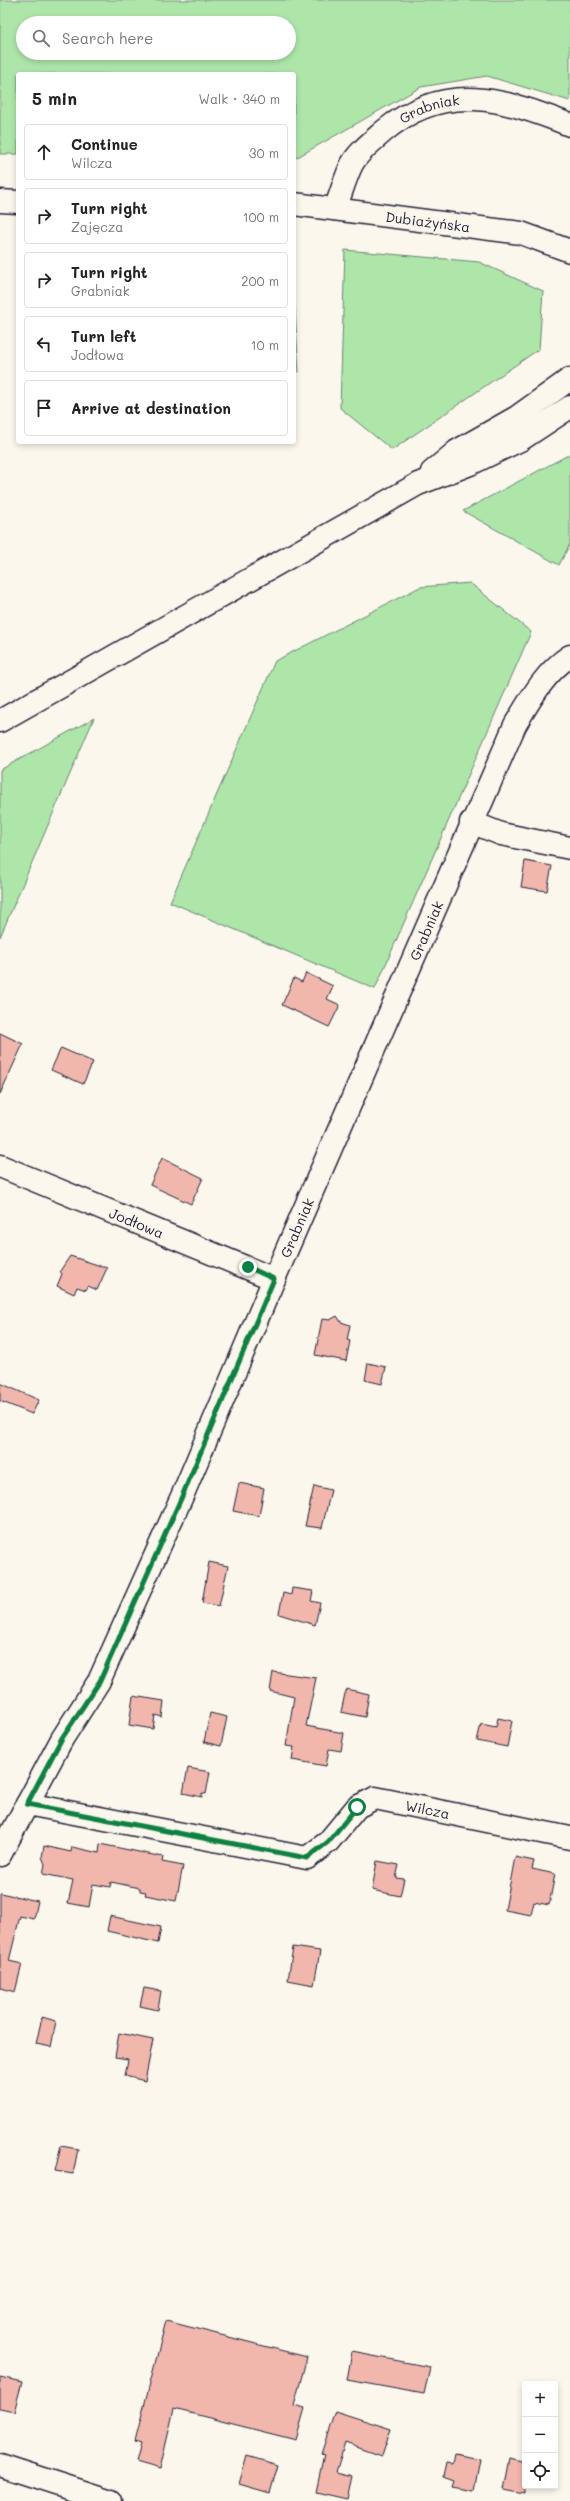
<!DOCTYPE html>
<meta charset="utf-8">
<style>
:root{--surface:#fff;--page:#f2f2f2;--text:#222;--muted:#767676;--line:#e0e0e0}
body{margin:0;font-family:Mali,sans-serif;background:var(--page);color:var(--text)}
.controls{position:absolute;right:12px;bottom:12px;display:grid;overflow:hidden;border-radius:4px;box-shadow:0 2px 6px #0003}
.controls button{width:36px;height:36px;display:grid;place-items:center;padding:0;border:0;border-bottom:1px solid var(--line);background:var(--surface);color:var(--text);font:20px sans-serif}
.stop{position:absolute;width:12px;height:12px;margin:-9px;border:3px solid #0b8043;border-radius:50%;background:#fff}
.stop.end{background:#0b8043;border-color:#fff;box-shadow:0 1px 4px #0008}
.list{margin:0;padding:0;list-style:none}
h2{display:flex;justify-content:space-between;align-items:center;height:52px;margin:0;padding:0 16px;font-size:17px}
h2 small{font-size:13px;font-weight:400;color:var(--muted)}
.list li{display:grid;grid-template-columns:26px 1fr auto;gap:12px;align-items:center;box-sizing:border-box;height:56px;margin:0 8px 8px;padding:0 8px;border:1px solid var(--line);border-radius:4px}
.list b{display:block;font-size:15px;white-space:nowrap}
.list p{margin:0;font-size:13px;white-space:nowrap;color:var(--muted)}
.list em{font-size:13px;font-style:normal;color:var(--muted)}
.icon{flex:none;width:22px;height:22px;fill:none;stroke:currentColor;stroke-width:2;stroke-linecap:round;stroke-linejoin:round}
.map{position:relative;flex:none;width:570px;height:2501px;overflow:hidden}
.search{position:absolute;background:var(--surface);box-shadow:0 2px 6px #0003;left:16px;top:16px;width:280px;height:44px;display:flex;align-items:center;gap:10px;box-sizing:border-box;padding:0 14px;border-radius:22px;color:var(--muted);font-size:15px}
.panel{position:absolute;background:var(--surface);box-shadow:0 2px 6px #0003;left:16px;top:72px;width:280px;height:372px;border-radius:4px}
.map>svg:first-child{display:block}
.green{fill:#aee6aa;stroke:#688472;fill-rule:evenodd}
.building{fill:#f1b7ac;stroke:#22223b}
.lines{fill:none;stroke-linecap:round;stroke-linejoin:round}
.street-casing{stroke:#22223b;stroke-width:25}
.secondary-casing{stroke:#22223b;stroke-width:25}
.street{stroke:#fbf7ec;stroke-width:22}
.secondary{stroke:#fbf7ec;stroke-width:22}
.route{stroke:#0b8043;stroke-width:5}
.labels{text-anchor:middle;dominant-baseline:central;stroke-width:4;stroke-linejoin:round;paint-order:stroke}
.street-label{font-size:14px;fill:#22223b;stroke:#fbf7ec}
</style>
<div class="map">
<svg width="570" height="2501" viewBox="0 0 570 2501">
<rect width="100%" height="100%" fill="#fbf7ec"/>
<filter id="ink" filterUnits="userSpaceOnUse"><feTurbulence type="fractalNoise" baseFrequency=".025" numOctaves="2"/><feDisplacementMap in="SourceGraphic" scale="8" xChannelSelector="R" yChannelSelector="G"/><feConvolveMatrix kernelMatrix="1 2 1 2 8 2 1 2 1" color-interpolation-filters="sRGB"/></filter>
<g filter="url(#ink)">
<g class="green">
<path d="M0 0H570V101L487 76 421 87 294 159V74H18V154H0ZM23 23H289V53H23Z"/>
<polygon points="345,250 479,262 543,291 539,349 392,450 340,408"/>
<polygon points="294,296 299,372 294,370"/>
<polygon points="570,454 570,544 559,565 463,511"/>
<polygon points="470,583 531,632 375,989 170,902 275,661 420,587"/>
<polygon points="94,718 0,937 0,770"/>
</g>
<g class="building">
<polygon points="525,861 552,866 547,891 521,887"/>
<polygon points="306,973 333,986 327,999 340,1005 329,1027 282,1005 294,978 302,982"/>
<polygon points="0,1033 23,1044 0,1094"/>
<polygon points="61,1048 93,1062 83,1084 51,1070"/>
<polygon points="162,1158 203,1178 191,1204 150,1185"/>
<polygon points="70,1256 107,1268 97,1290 88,1286 86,1290 77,1287 74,1294 57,1286 62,1274 60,1271"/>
<polygon points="337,1316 341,1322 350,1325 347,1340 350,1341 346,1361 315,1355 322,1319 330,1320"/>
<polygon points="368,1363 386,1367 382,1384 365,1380"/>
<polygon points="0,1383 39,1400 32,1414 0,1401"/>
<polygon points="239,1483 264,1488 259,1516 233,1511"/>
<polygon points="314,1486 331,1490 322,1528 305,1526"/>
<polygon points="209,1562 228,1566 219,1606 202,1603"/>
<polygon points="292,1588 313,1591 311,1601 320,1603 315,1625 279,1614 283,1593 291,1595"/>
<polygon points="273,1672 316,1678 306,1726 344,1733 341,1751 329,1749 326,1766 292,1760 294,1747 286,1746 294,1697 270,1691"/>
<polygon points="346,1689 369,1694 365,1717 341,1712"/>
<polygon points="133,1696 164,1701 162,1717 155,1715 153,1729 129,1725"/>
<polygon points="210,1713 227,1717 221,1746 204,1742"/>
<polygon points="498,1718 512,1721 507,1747 477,1741 481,1724 496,1727"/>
<polygon points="188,1768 210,1772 206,1794 202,1793 202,1797 183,1793"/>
<polygon points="100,1844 163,1857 162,1862 183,1866 176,1901 145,1895 146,1892 140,1891 140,1888 111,1882 110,1887 93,1884 89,1907 68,1903 73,1880 43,1874 45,1864 42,1857 44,1846 71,1852 72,1847 99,1853"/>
<polygon points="515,1857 534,1861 532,1869 555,1874 549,1905 534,1902 531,1915 505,1910"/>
<polygon points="377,1861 399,1865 396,1878 404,1879 400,1896 372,1890"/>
<polygon points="0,1893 38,1901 34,1919 20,1916 9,1961 22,1964 15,1992 0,1988"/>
<polygon points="110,1916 161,1927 158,1943 107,1931"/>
<polygon points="293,1947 320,1951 314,1985 288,1980"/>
<polygon points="144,1988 161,1991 158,2010 140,2006"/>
<polygon points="42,2017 56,2021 51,2047 36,2044"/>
<polygon points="119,2033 153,2040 145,2081 125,2076 128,2059 115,2057"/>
<polygon points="61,2146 78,2149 73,2174 55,2171"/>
<polygon points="166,2321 307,2357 294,2405 305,2408 296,2440 174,2409 160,2469 136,2462 141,2443 135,2441"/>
<polygon points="352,2352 430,2367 424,2394 347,2380"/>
<polygon points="0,2377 22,2382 14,2412 0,2409"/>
<polygon points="335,2411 391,2429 382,2456 345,2443 336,2472 352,2476 347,2499 316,2492 324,2455 321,2454"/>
<polygon points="454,2454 480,2459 474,2491 452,2487 454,2481 443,2477 446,2463 452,2464"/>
<polygon points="247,2456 278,2465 270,2493 239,2484"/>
<polygon points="510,2458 525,2462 525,2494 504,2490"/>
</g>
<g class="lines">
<g class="street-casing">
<g id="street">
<path id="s1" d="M335 209C341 194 345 178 352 164 359 151 374 140 384 131 445 80 504 99 570 125"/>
<polyline points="471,822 501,834 570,848"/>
<path id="s2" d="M0 1166 274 1279"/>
<path id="s3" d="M27 1804 307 1858 328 1842 357 1807 375 1798 570 1838"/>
<path id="s4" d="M0 1855 62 1739 99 1681 183 1494 274 1279 515 725C530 700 545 672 570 656"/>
</g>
</g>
<g class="secondary-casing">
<g id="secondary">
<polyline points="0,201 18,202"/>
<path id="s5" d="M294 204 521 233 570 251"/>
<polyline points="432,472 457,451 517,417 570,379"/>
<polyline points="0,721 418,484 470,464 520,440 570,407"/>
<polyline points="0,2465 111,2501"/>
</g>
</g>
<use href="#street" class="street"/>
<use href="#secondary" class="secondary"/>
</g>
</g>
<g class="lines" filter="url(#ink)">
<polyline class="route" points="248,1267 274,1279 183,1494 100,1681 62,1738 27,1804 307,1858 328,1842 357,1807"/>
</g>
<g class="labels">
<g class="street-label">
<text stroke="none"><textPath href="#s1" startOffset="146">Grabniak</textPath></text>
<text stroke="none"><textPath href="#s5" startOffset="135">Dubiażyńska</textPath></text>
<text stroke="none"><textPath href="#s4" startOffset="1019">Grabniak</textPath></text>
<text stroke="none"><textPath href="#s2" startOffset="148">Jodłowa</textPath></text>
<text stroke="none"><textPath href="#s4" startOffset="695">Grabniak</textPath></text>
<text stroke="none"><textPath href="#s3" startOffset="431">Wilcza</textPath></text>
</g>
</g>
</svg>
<div class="controls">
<button>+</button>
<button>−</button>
<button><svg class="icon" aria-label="locate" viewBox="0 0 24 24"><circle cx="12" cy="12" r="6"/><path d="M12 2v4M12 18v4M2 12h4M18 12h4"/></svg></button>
</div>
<div class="stop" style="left:357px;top:1807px"></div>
<div class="stop end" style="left:248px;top:1267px"></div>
<div class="search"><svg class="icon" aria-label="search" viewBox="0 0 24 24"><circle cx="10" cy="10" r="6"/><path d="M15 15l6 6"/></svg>Search here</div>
<section class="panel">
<h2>5 min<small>Walk · 340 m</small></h2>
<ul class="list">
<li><svg class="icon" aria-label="ahead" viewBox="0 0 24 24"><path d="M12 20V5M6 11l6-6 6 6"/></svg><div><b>Continue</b><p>Wilcza</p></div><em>30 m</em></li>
<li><svg class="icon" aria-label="right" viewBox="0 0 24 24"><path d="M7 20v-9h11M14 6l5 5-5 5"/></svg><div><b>Turn right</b><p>Zajęcza</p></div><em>100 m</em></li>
<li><svg class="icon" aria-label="right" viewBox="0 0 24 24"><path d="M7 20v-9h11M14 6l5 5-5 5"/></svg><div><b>Turn right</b><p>Grabniak</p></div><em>200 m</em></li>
<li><svg class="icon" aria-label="left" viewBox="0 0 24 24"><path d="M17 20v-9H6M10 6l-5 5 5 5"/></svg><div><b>Turn left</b><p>Jodłowa</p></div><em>10 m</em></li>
<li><svg class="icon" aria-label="arrive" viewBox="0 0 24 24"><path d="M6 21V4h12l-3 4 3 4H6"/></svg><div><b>Arrive at destination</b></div></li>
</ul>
</section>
</div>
